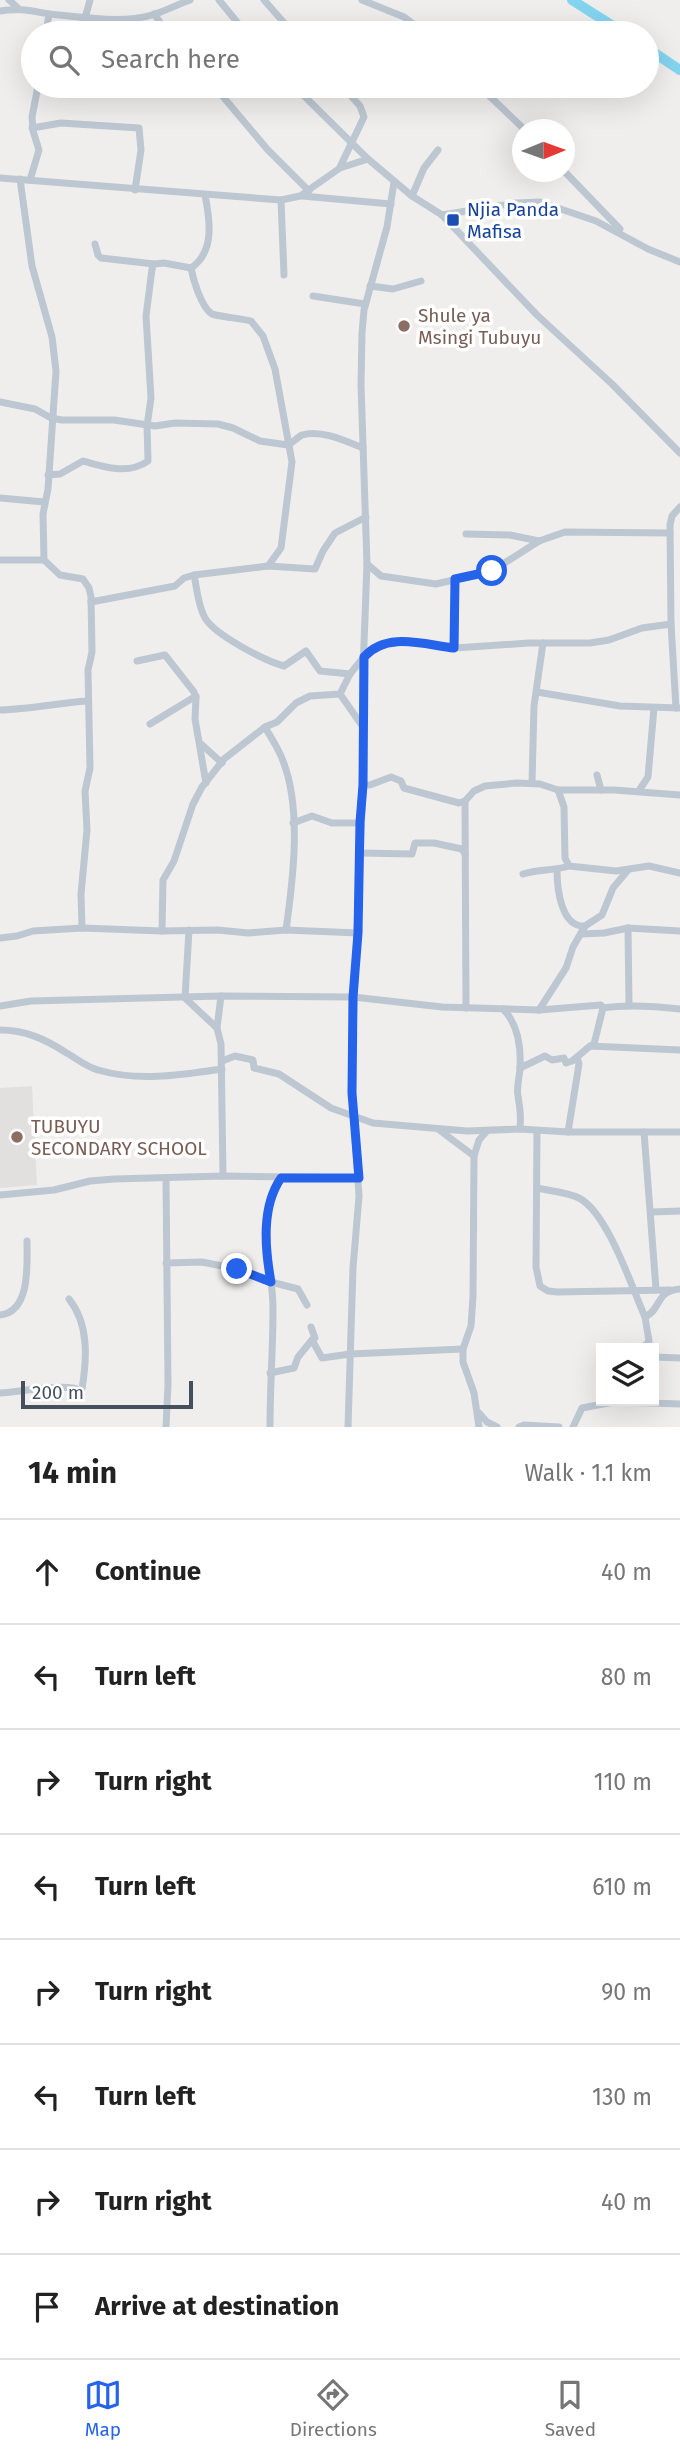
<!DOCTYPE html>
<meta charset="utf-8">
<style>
:root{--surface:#fff;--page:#f2f2f2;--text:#222;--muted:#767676;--line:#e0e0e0;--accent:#2563eb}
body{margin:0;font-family:"Fira Sans",sans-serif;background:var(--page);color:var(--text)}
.controls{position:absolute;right:21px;bottom:21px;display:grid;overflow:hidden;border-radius:0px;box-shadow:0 7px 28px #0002}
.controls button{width:63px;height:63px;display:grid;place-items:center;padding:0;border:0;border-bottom:2px solid var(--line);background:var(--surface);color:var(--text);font:35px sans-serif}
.compass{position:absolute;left:512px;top:119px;width:63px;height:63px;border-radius:50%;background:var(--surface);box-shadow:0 7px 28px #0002;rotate:89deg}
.scale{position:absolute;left:21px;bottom:18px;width:172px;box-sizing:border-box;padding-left:7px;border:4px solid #45505c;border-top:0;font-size:19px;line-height:24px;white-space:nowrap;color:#45505c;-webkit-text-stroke:5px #fff;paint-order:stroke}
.stop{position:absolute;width:21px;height:21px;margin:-16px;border:5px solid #2563eb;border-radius:50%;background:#fff}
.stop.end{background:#2563eb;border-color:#fff;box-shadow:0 2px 7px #0008}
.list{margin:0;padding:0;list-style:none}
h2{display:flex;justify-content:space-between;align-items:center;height:91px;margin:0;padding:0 28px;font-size:30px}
h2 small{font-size:23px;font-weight:400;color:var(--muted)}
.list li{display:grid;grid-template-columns:46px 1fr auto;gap:21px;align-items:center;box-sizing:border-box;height:105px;padding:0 28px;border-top:2px solid var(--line)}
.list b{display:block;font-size:26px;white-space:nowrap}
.list em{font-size:23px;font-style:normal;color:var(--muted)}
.icon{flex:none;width:38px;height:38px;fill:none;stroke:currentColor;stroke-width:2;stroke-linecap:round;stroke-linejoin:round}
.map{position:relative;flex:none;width:680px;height:1427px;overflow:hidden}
.search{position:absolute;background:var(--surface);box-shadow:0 7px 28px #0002;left:21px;right:21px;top:21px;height:77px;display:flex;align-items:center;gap:18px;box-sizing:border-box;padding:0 24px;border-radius:38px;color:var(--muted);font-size:26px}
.sheet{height:931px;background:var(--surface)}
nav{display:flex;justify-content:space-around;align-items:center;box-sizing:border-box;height:98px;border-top:2px solid var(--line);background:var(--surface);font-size:19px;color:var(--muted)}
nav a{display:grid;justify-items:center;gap:4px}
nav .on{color:var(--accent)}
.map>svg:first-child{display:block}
.education{fill:#e2dfdf}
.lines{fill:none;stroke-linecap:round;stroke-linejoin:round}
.river{stroke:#84d4f0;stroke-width:10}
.minor{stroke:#bdc7d1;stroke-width:7}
.route{stroke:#2563eb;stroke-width:9}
.transit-dot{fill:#1a4fb4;stroke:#fff;stroke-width:2.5}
.education-dot{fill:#8d6e63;stroke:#fff;stroke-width:2.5}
.labels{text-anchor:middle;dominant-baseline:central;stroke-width:7;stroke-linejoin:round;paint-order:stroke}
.transit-label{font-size:19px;fill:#164399;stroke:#fff;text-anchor:start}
.education-label{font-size:19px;fill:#785e54;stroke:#fff;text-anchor:start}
</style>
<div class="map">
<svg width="680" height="1427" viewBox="0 0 680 1427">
<rect width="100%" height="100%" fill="#f0eeed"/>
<polygon class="education" points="32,1086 37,1185 0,1188 0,1088"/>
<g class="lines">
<g class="river">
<polyline points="572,0 624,33"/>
<polyline points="647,48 680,70"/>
</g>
<g class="minor">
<polyline points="9,0 18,8"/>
<polyline points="90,0 85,18 103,33"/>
<polyline points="219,0 246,33"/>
<polyline points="264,0 293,33"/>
<polyline points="362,0 404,17 426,33"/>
<path d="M0 11C23 7 37 13 59 15 89 18 126 24 155 14 167 10 179 4 190 0"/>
<polyline points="154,14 168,33"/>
<polyline points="46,33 49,14"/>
<polyline points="214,86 267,149 309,191"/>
<polyline points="294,86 368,159 412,196 442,215 537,315 612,384 680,453"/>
<polyline points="479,86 525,130"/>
<polyline points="32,128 61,123 139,128 141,150 135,190"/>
<polyline points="340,167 364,117 360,106 342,86"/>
<polyline points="564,171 620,229"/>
<polyline points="0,178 281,200 300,196 340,168 368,159"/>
<polyline points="20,179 32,266 52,337 56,371 48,489 43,514 44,560"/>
<polyline points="30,180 39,150 33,131 32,117 38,86"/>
<polyline points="302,196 391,204"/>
<polyline points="412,196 424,168 438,150"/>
<polyline points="281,200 284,275"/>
<polyline points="442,215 516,203 540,202 596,221 648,249 680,262"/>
<polyline points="95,244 98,255 101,258 154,264"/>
<path d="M191 268C193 279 201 307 212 314 216 316 244 319 251 321L263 336 275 369 292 462 281 548 268 566"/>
<polyline points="370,286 393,289 421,281"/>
<polyline points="313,296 365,304"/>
<path d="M0 402 35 409 51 418 62 420H114L155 426 175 423 218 424 233 428 260 441 288 445C293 442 298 437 302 435 321 429 346 441 363 448"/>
<path d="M48 475 60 474 83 461C103 467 129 475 148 461L147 426 151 398 146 316 152 269 154 264 164 263 191 268C215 252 210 220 205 195"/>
<polyline points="0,498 44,502"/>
<polyline points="466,534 510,535 539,541"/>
<polyline points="0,560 44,560 60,575 83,579 89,588 91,597 92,652 88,670 90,768 85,791 87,830 81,894 82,928"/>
<polyline points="367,564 381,576 436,584 492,571 539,541 565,532 670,533"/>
<path d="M194 575C197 589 198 606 205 618 215 635 265 661 284 666L306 651 320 671 350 674"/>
<polyline points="91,602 175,586 184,578 194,575 268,566 315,569 323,551 335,533 366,517"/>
<polyline points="455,648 455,579"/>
<polyline points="137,661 165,655 194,692 196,698 195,719 206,783"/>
<polyline points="537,692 620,706 679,708"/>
<polyline points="340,694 363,727"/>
<polyline points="676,708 671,624 670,525 672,516 680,507"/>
<path d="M0 710C30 709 58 703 87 701"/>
<polyline points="150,724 196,696"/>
<path d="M265 727C271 738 279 749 283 761 302 809 293 880 286 930"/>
<polyline points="200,743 222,763"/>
<polyline points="597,775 601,790"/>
<polyline points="532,783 534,706 543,643"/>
<polyline points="363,785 370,785 391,777 401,781 404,788 459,803 465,801 474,791 485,786 517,783 540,784 558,790 614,790 680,795"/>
<polyline points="640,789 648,777 654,708"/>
<polyline points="558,790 564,807 565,858 569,866 616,871 649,866 680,873"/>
<polyline points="465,801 466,1008"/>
<polyline points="293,823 312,816 332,823 360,823"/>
<polyline points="360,853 412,854 415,843 434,843 462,849 465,854"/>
<path d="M557 870C557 888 561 928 585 926"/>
<path d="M523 874C539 869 553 871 569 866"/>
<polyline points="628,928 629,1004"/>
<polyline points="189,930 185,998 217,1028 221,1044 223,1176"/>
<polyline points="162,931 163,880 174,861 193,804 202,787 224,759 265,727 277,722 296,703 310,696 340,694 350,674 367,653 386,644 407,641 455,648 529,643 590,643 609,640 642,628 671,624"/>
<polyline points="581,934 604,933 628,928 680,931"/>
<polyline points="0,938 17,936 33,931 82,928 162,931 218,930 248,933 286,930 358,933"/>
<path d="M0 1006 31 1001 221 996 353 997 442 1007 539 1010 601 1005 603 1008C629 1004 654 1006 680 1009"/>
<path d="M503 1009C518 1024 521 1047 520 1067 520 1076 516 1087 518 1096 520 1109 521 1115 520 1129"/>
<polyline points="539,1010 566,968 573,947 585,926 602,915 613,888 628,870"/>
<polyline points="217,1028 221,996"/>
<path d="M0 1030C25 1030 45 1039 65 1052 76 1058 86 1067 98 1070 139 1082 181 1075 222 1069"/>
<polyline points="591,1046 594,1044 603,1008"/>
<polyline points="222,1061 235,1056 253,1060 254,1068 279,1074 331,1108 373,1123 467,1131 520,1129 568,1132 680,1132"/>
<polyline points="520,1068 545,1056 552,1060 564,1058 566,1063 572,1061 577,1057"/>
<polyline points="438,1129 474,1156"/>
<polyline points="537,1131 536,1267 540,1286 548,1291 557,1292 670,1290"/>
<polyline points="568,1132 579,1064 577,1057 590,1046 680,1050"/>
<polyline points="644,1132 656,1289"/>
<polyline points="166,1178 168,1384 166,1427"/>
<path d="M537 1188C550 1191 567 1192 579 1198 608 1213 632 1288 645 1317"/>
<polyline points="0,1195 54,1190 90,1181 114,1179 223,1176 359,1178"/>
<polyline points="652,1212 680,1211"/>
<polyline points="166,1263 202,1262 237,1269 271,1282 298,1289 307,1305"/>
<path d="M0 1315C31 1312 27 1263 27 1241"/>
<polyline points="311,1327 315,1338 312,1340 322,1358 350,1354 463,1349"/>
<path d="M643 1348 649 1341 645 1317C662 1309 655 1291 680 1289"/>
<polyline points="654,1357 680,1358"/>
<polyline points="270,1373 294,1368 298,1357 312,1340"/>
<path d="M0 1393C18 1392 67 1383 79 1390L82 1389C87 1358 89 1324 69 1299"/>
<polyline points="618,1402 680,1404"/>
<polyline points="479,1413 487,1422 497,1427"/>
<path d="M270 1427C270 1387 273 1348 273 1309 273 1265 254 1217 281 1178"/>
<polyline points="348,1427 353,1268 359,1196 352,1093 353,1029 363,785 363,670 367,564 361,385 362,333 364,310 387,227 394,182"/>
<polyline points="479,1427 474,1393 463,1362 463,1349 471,1326 473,1297 474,1156 479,1140 487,1131"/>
<polyline points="519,1427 524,1425 559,1427"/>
<polyline points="573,1427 582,1408 619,1401"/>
</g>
</g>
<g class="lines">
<path class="route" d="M237 1269 271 1282C265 1249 261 1207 281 1178H359L352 1093 353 997 358 933 360 822 363 785 364 657C387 631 425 645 454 648L455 579 492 571"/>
</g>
<rect class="transit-dot" x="446" y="213" width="14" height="14" rx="3.5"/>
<g class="education-dot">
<circle cx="404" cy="326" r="7"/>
<circle cx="17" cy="1137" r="7"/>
</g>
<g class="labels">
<g class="transit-label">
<text x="467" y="209">Njia Panda<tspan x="467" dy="22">Mafisa</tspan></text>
</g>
<g class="education-label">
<text x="418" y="315">Shule ya<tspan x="418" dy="22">Msingi Tubuyu</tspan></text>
<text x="31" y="1126">TUBUYU<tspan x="31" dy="22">SECONDARY SCHOOL</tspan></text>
</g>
</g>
</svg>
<div class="controls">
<button><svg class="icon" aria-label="layers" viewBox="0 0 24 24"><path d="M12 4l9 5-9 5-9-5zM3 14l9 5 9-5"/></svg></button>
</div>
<svg class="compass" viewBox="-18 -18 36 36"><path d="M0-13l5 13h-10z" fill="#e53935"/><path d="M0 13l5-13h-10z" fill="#767676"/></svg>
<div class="scale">200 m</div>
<div class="stop" style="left:492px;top:571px"></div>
<div class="stop end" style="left:237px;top:1269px"></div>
<div class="search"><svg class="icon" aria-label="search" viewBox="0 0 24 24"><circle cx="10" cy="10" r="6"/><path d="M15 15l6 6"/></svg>Search here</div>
</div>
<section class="sheet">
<h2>14 min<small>Walk · 1.1 km</small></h2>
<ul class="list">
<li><svg class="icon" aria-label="ahead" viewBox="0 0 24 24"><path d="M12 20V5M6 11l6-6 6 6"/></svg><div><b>Continue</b></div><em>40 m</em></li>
<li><svg class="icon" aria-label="left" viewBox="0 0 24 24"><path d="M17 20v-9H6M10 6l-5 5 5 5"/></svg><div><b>Turn left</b></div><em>80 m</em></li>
<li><svg class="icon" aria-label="right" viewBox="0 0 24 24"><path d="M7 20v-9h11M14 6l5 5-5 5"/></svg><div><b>Turn right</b></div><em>110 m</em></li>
<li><svg class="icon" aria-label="left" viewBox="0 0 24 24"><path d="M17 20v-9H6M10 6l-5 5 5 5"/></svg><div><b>Turn left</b></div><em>610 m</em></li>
<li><svg class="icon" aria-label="right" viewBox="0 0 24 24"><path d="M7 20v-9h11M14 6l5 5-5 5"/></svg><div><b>Turn right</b></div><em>90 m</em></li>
<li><svg class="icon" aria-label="left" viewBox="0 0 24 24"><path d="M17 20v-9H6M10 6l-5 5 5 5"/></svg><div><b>Turn left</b></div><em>130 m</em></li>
<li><svg class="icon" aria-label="right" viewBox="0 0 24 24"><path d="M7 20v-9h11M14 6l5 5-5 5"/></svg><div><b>Turn right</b></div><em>40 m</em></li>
<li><svg class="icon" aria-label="arrive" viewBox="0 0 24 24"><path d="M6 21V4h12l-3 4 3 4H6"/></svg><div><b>Arrive at destination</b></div></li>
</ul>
</section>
<nav>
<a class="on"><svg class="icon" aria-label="map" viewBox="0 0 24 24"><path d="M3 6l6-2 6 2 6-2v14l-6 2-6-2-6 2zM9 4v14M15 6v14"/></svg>Map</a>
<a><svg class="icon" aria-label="directions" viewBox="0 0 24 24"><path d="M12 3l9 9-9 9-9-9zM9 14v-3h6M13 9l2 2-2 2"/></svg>Directions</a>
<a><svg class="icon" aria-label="saved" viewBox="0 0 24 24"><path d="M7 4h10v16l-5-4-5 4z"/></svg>Saved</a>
</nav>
